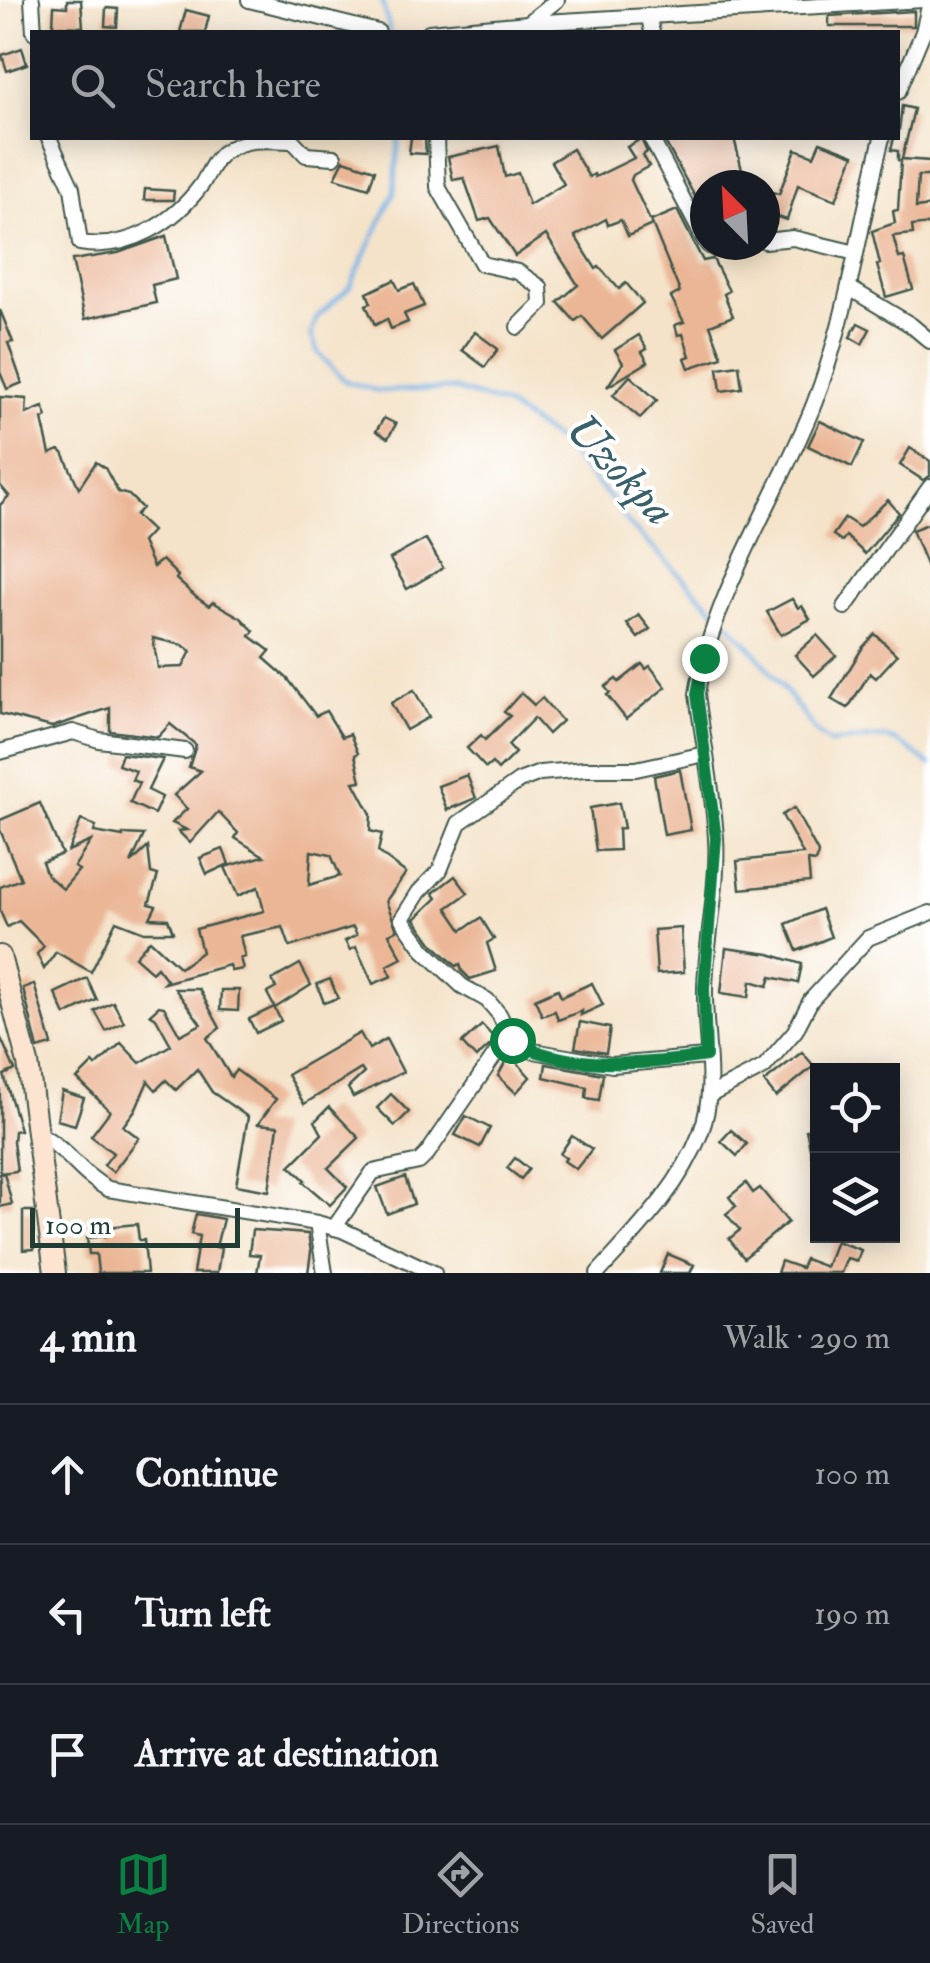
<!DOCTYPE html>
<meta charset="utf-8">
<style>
:root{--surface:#171b24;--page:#20242c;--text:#f1f3f6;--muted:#9ea1a6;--line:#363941;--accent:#0b8043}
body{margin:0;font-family:"IM FELL Double Pica",serif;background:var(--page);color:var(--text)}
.controls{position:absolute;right:30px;bottom:30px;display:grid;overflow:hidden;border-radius:0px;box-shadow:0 5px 25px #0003}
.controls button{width:90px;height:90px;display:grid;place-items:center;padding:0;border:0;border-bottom:2px solid var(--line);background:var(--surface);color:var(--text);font:50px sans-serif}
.compass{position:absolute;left:690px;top:170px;width:90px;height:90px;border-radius:50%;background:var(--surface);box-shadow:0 5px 25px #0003;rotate:336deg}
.scale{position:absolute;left:30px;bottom:25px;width:210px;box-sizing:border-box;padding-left:10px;border:5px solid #1f3d34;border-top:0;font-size:28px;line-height:35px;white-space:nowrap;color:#1f3d34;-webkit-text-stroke:8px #fff;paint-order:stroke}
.stop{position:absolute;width:30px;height:30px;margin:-22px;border:8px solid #0b8043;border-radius:50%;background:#fff}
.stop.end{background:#0b8043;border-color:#fff;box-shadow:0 2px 10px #0008}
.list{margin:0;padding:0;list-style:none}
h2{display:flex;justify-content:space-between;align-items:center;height:130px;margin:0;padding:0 40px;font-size:42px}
h2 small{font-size:32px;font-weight:400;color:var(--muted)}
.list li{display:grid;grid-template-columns:65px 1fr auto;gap:30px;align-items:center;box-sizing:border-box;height:140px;padding:0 40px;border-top:2px solid var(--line)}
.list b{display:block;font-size:38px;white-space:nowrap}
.list em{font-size:32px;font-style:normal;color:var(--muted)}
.icon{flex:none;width:55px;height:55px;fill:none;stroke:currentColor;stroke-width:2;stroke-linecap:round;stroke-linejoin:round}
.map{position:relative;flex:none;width:930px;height:1273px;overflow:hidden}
.search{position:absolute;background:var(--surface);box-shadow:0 5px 25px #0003;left:30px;right:30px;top:30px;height:110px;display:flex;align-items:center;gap:25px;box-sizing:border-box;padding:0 35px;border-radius:0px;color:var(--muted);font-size:38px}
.sheet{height:550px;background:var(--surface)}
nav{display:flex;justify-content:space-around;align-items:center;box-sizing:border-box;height:140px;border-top:2px solid var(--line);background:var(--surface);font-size:28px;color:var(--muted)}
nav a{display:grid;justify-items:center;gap:5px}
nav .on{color:var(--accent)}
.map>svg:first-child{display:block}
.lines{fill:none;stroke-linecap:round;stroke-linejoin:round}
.stream{stroke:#75b2e7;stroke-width:4}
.building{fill:#ebb695;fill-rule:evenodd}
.minor-casing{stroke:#3f564a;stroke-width:18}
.secondary-casing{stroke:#3f564a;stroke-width:24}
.minor{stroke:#fff;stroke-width:14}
.secondary{stroke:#fde4d1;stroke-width:20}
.route{stroke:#0b8043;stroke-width:12}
.labels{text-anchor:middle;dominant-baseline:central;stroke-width:8;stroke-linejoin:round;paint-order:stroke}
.water-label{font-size:45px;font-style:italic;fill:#39606a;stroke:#fff}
</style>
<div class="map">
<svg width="930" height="1273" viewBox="0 0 930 1273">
<rect width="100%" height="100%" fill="#fff"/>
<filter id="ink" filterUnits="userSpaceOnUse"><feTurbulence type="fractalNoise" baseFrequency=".01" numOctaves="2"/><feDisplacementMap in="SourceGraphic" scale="20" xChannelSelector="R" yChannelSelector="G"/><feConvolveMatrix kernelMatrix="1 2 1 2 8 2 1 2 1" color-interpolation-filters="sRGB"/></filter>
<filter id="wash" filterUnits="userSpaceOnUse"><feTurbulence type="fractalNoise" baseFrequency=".0048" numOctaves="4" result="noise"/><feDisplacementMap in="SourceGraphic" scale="40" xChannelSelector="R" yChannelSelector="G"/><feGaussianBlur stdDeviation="2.25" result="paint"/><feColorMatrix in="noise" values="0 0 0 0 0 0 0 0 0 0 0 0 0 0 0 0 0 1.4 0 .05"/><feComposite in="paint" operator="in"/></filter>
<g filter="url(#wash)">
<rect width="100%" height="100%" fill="#f4e3c9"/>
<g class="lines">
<g class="stream">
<polyline points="382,0 390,32"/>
<polyline points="399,138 394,193 350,287 317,317 311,334 318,353 345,381 378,391 454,389 505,405 557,440 616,505 629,524 715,610"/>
<path d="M722 616 758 655 817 733 830 743C887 738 883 727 930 765"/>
</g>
</g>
<g id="blocks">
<g class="building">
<polygon points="67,0 81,0 83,27 53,26 54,6 67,7"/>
<polygon points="106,8 118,9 117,27 105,26"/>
<polygon points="186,10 209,16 205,32 180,32"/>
<polygon points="914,11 914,26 829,26 829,16"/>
<polygon points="22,48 27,64 7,71 2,55"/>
<polygon points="902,106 914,109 902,159 930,161 930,176 918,176 916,208 930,206 930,224 912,226 913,234 893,236 899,258 904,257 913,289 886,297 877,265 880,264 872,231 895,223 893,211 898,210 901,161 898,160 898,151 891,150 894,138 898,138"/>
<polygon points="411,138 425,138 426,154 409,153"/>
<polygon points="663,138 734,138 743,174 705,185 705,215"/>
<polygon points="641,139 647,152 643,155 649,166 633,175 631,180 652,225 628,236 621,220 608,225 606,219 575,236 596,269 599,267 619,289 626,283 643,303 602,339 582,316 575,321 558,302 578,285 546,235 515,256 490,218 479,221 464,178 453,180 448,157 499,146 505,177 518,173 529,205 564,184 551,162 572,149 589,177 594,174 595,177 634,158 627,147"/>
<polygon points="820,142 854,155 836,200 798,185 787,220 765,213 765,190 779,194 796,149 814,156"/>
<polygon points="344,160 375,170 369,188 335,178"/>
<polygon points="145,189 174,191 173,200 144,200"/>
<polygon points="677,210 703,261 713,259 729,291 724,294 733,316 710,325 722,357 689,368 685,358 690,356 683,334 678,335 675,325 684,322 671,297 680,292 651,221"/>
<polygon points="166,236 176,279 152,285 156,303 85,319 72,260 118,253"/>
<polygon points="394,280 399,290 414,284 424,306 404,314 408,322 391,329 387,319 375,325 366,305 371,303 367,293"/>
<polygon points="0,310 13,342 8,343 22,383 7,389 0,372"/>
<polygon points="858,323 870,329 862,344 850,337"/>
<polygon points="475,332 498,349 485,367 462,350"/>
<polygon points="639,335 647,349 642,352 648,362 607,387 623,363 615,350"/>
<polygon points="739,365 742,388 721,391 718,368"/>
<polygon points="630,376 657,400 640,418 613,395"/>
<path d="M0 397 27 399 26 414 43 407 47 417 42 419 50 454 59 450 63 453 79 488 96 462 105 468 118 492 129 495 142 508 135 515 152 531 142 542 153 567 162 560 178 576 176 579 196 597 209 606 213 602 241 618 254 631 250 636 270 651 264 658 288 679 316 716 326 711 342 737 350 734 358 753 355 755 361 781 354 782 371 814 370 831 382 834 378 852 406 873 386 901 397 930 389 934 402 958 387 966 392 976 373 984 356 947 350 950 345 941 357 935 353 927 290 947 283 927 240 936 245 957 240 958 243 969 231 971 229 965 164 983 167 980 157 967 152 972 135 957 150 940 180 968 202 952 196 929 264 911 258 887 238 896 225 867 264 856 235 838 238 833 218 812 190 843 178 831 187 830 172 823 187 809 174 795 201 771 189 767 196 745 170 724 158 737 110 731V708L52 727 0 714V505L9 496 0 485ZM153 638 182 645 191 651 183 667 158 668ZM311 851 331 855 340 876 309 885Z"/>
<polygon points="384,418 396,424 388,438 376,431"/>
<polygon points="820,421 864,442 852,467 808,446"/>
<polygon points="910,448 930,461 930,476 923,480 900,465"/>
<polygon points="888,500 899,513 865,554 846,536 842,541 833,535 845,518 859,527"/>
<polygon points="930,523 930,572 929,572 912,530"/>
<polygon points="426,539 443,568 407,589 390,559"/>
<polygon points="792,599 798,608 802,606 810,619 781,635 767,612"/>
<polygon points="639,615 650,629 638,638 627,624"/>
<polygon points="875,634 897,655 876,678 870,673 848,708 831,699 863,647"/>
<polygon points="817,635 836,656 814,676 795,655"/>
<polygon points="642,664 646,669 650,666 666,687 626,719 607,695 610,693 605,687 616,679 619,682"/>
<polygon points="414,690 429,717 406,730 391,703"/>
<polygon points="521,693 534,705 542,698 562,721 548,734 534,718 508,745 515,753 498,770 492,763 486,768 467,748 481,735 485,740 510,716 504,712"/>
<polygon points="122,754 163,759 148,790 162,797 154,814 130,803 139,783 132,780 136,771 118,765"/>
<polygon points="680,770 691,830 664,835 654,776"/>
<polygon points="467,775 476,798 447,810 438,786"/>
<polygon points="40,803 62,854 42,862 47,875 63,889 79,870 74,867 91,841 68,851 81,820 96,826 94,832 123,837 123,834 144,835 131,863 148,847 151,873 158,875 149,904 156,906 150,918 168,919 173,932 144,932 116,921 91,972 56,952 44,969 37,954 44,946 19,921 7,927 0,911 0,887 21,879 0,830 0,820"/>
<polygon points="619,803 624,828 618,829 619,850 596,851 590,808"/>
<polygon points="794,808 818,853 816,862 808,861 810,882 740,889 737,861 803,854 782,815"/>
<polygon points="223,849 229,864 207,874 200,858"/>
<polygon points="455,876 468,893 447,908 462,930 481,918 494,939 487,943 496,971 470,979 462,971 460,964 456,966 432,943 415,919 437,898 433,893"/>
<polygon points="821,909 831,937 797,951 786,924"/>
<polygon points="681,928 684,972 657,974 654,930"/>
<polygon points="726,948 769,954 802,964 798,983 771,977 768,986 751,981 749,997 721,993"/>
<polygon points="300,964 311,985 275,1008 267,993 276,988 272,980"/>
<polygon points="87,978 97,1000 65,1015 55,993"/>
<polygon points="330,979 338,998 324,1003 317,984"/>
<polygon points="592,983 603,1005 581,1015 582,1011 558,1020 555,1011 542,1016 535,999 558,989 561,997"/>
<polygon points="34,984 52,1045 38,1049 23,988"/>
<polygon points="175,989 199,989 220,1028 207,1038 231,1077 236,1070 276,1099 258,1124 278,1126 269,1191 236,1185 248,1117 212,1092 197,1069 176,1090 166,1080 156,1090 148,1081 135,1110 123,1126 139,1138 113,1172 104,1165 113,1153 91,1136 110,1111 77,1079 93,1063 96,1066 121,1043 140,1063 171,1045 156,1018 150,1014 159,1006 164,1007 180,1035 201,1024"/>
<polygon points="221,990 239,990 238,1011 220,1010"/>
<polygon points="113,1002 124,1022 106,1031 95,1011"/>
<polygon points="274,1007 281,1021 256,1033 249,1019"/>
<polygon points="580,1022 610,1028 606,1053 575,1048"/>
<polygon points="482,1025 496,1040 476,1058 462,1043"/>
<polygon points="360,1033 369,1049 386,1039 403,1072 353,1097 348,1088 364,1073 361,1069 304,1104 287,1075"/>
<polygon points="0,1036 15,1070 4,1075 20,1130 14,1131 13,1142 17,1171 0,1173"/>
<polygon points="802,1052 814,1066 776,1097 764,1082"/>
<polygon points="508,1058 513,1058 530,1077 516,1093 498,1076"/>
<polygon points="546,1064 603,1074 599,1100 586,1098 587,1087 544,1077"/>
<polygon points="62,1091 84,1098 75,1125 57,1120"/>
<polygon points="391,1094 409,1112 395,1126 377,1108"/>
<polygon points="329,1107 359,1138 328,1168 347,1187 330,1205 303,1182 305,1180 290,1166 322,1134 315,1121"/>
<polygon points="466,1116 490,1128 480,1147 455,1135"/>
<polygon points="818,1127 818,1161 813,1162 806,1130"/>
<polygon points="731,1130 747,1144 737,1156 721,1141"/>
<polygon points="572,1136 592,1149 576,1169 564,1161 566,1158 560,1154"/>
<polygon points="515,1158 529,1169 521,1179 507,1168"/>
<polygon points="4,1173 12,1204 0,1207 0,1174"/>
<polygon points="405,1177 414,1204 387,1214 377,1187"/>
<polygon points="746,1183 753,1193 760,1188 788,1222 744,1258 729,1239 740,1230 726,1214 736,1206 729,1197"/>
<polygon points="23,1211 33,1211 34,1249 23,1250"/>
<polygon points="196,1214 223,1219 216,1247 221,1248 217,1273 193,1273 199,1236 191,1234"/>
<polygon points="137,1224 139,1240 144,1240 147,1273 98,1273 96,1254 89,1254 87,1238 106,1236 106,1227"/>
<polygon points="252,1230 308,1234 311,1252 308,1273 257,1273 260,1255 249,1254"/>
<polygon points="836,1241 861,1250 857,1261 847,1258 841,1273 777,1273 781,1261 801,1268 805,1259 826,1267"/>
<polygon points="668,1254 694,1265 690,1273 660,1273"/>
</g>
</g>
</g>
<g filter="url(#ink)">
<use href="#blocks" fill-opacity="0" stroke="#3f564a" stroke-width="2.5"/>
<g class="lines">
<g class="minor-casing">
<g id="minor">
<polyline points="32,0 34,32"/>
<polyline points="249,0 378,32"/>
<polyline points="649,17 652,32"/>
<polyline points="528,23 557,0"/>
<polyline points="429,32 528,23 923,0"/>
<polyline points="898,92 923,32 930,2"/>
<path d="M49 138 72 188 80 243C128 251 174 223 202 184 208 174 215 158 224 152 245 137 269 140 293 141L306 155 334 157"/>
<polyline points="436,138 438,187 482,264 518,272 540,287 541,304 518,327"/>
<polyline points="651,138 705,241"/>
<polyline points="765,241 793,238 856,253"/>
<polyline points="708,245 715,249 739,245"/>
<polyline points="851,289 911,325 930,341"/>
<polyline points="845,607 930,487"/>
<polyline points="0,752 73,732 99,740 185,751"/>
<polyline points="705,754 636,769 585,769 540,773 519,781 459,823 440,870 419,892 402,919 424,950 462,986 487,1000 499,1014 512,1040 528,1050 612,1065 706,1057"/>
<polyline points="712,1094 764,1067 795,1031 811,1000 868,938 930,913"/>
<path d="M36 1133C66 1146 79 1174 108 1189L317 1223 342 1230 434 1273"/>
<polyline points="317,1223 325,1273"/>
<polyline points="334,1228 373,1172 419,1162 427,1154 497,1052 512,1040"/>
<path d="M598 1273C637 1230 680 1187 701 1132 718 1087 704 1037 705 989 706 939 719 888 716 838 713 790 703 742 697 694 712 594 777 498 814 404 848 317 859 227 882 138"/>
</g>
</g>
<g class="secondary-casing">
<polyline id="secondary" points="0,956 28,1063 55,1273"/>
</g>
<use href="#minor" class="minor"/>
<use href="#secondary" class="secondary"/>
</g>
</g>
<g class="lines" filter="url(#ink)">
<path class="route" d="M512 1040C564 1071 648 1065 706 1056L704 988 716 838 697 694 704 658"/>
</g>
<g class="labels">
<g class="water-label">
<text transform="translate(620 470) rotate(46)">Uzokpa</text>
</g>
</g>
</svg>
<div class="controls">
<button><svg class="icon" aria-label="locate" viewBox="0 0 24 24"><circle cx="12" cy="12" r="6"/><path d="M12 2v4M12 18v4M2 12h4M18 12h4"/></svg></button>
<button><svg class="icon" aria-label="layers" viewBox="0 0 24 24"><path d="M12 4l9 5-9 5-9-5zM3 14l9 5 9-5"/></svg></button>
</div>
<svg class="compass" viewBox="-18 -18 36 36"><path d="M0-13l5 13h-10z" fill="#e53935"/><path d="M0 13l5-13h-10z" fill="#9ea1a6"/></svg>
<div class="scale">100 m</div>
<div class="stop" style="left:512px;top:1040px"></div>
<div class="stop end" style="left:704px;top:658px"></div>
<div class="search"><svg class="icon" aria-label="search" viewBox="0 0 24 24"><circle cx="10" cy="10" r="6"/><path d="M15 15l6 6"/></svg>Search here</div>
</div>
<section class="sheet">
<h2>4 min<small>Walk · 290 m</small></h2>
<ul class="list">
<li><svg class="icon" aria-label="ahead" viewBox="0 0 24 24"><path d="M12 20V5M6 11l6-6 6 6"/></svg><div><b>Continue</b></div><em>100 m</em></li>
<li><svg class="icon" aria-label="left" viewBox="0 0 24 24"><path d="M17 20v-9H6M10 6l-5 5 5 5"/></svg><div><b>Turn left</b></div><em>190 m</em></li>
<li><svg class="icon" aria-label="arrive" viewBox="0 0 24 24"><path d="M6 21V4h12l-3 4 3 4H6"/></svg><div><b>Arrive at destination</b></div></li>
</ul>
</section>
<nav>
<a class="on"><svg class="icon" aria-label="map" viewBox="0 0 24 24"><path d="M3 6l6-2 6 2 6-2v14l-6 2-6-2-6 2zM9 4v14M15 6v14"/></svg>Map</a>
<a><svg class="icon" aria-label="directions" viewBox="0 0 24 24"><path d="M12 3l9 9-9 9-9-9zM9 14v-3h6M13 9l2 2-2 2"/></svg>Directions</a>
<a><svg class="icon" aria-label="saved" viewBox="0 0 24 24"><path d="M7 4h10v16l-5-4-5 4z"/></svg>Saved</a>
</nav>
